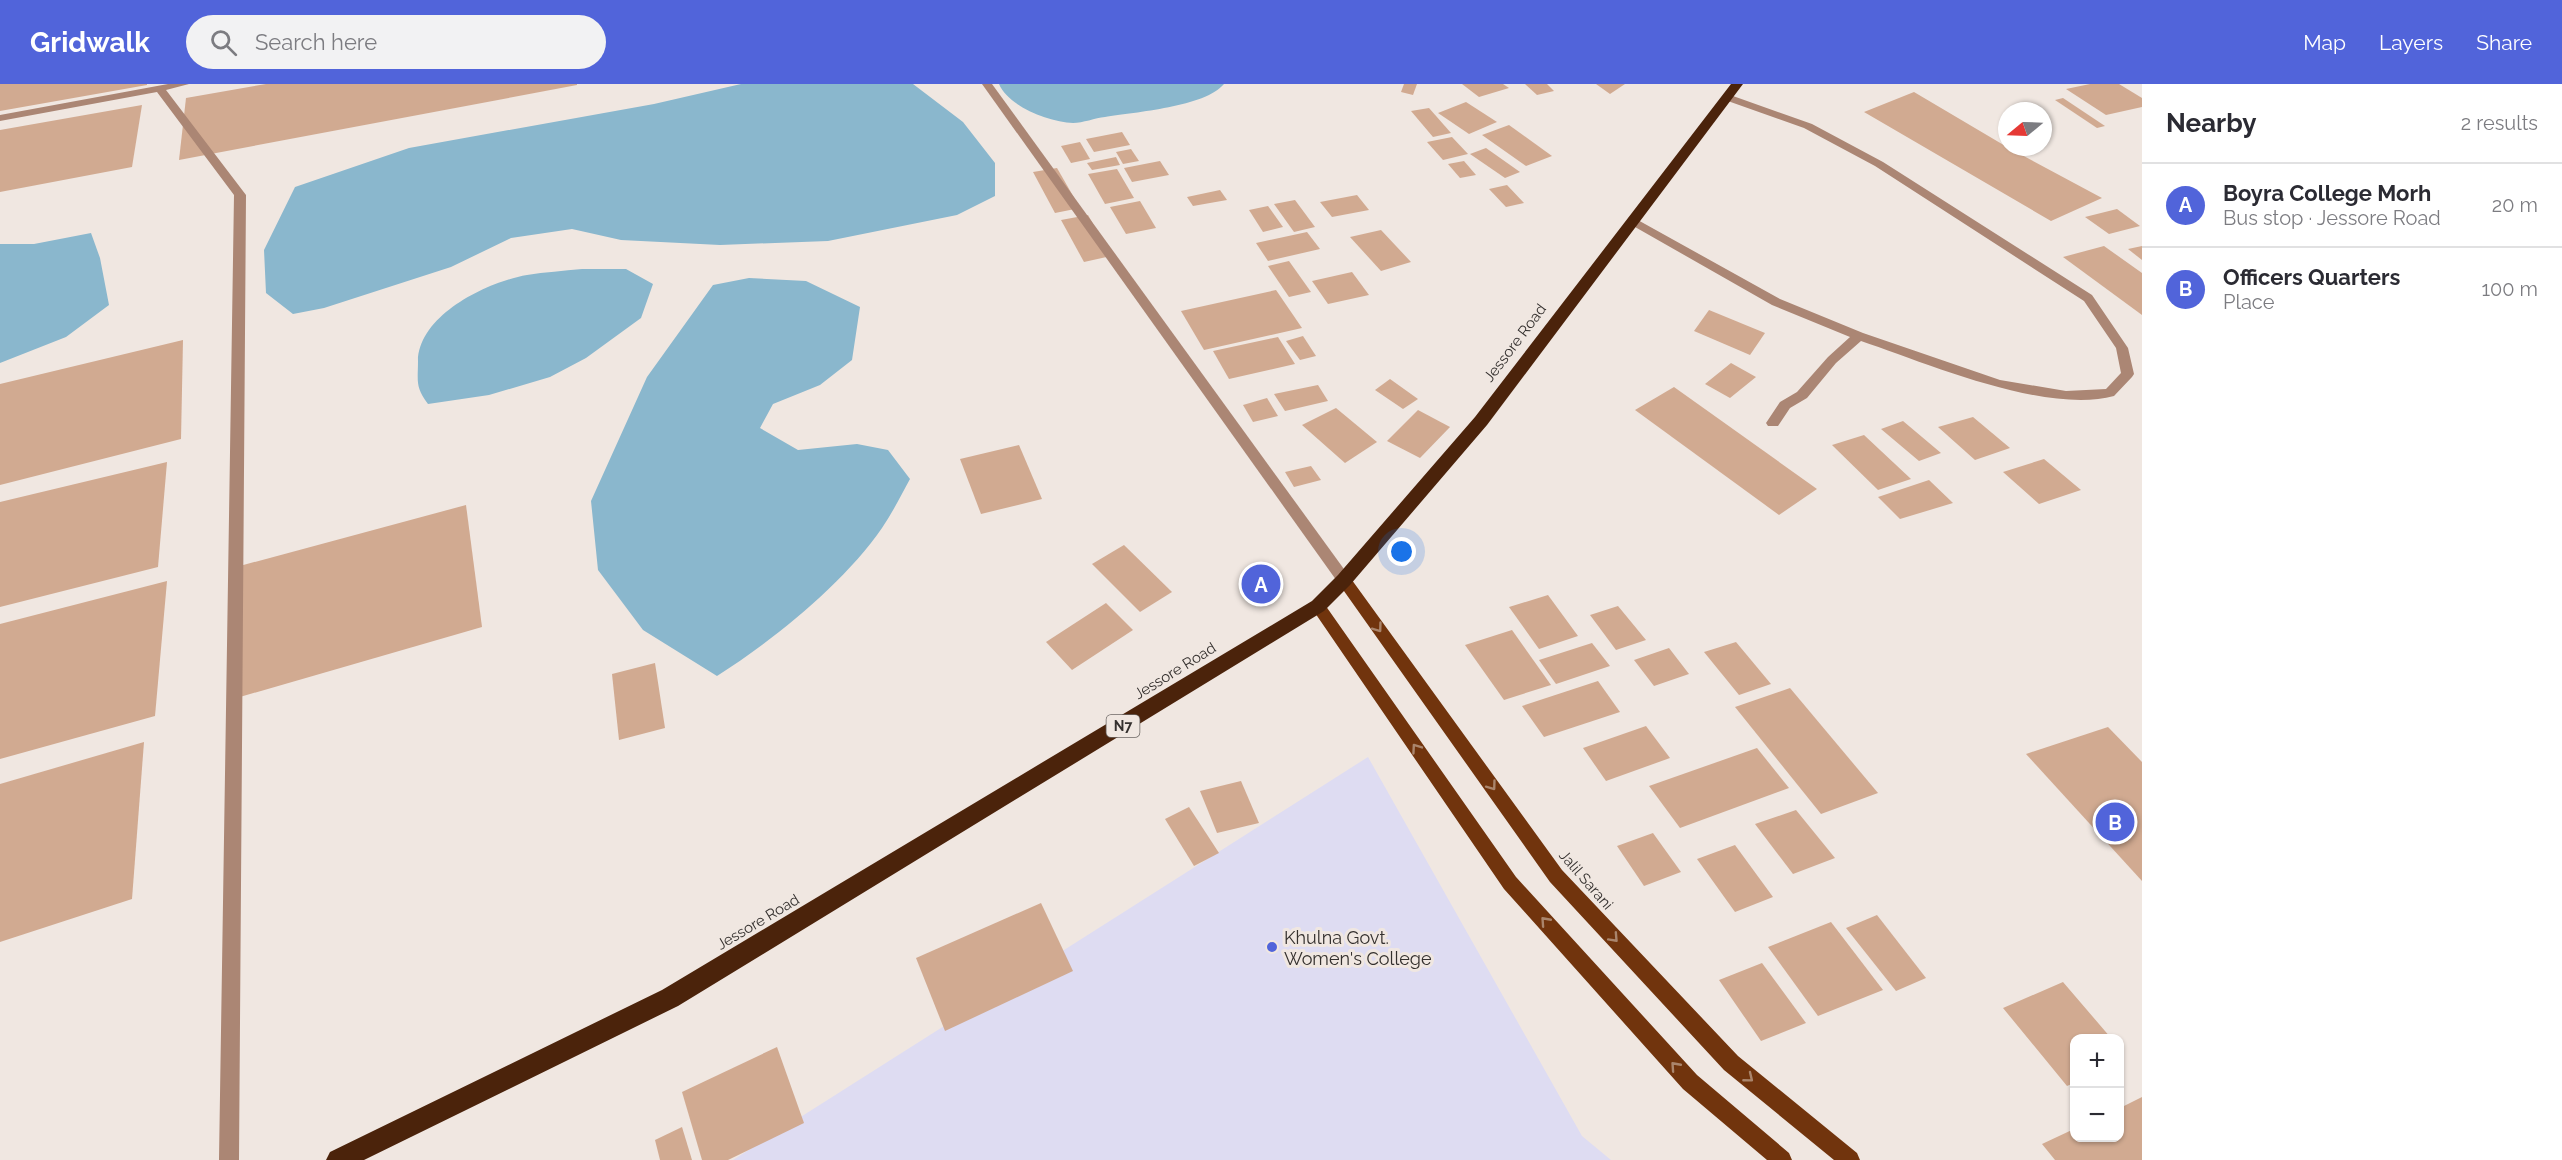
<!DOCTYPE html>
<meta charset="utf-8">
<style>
:root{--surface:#fff;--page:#f2f2f3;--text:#2b2b33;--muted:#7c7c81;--line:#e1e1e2;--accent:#5164da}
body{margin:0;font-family:Raleway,sans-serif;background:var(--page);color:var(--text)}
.controls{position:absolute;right:18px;bottom:18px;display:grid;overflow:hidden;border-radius:12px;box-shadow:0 2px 4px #0004}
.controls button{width:54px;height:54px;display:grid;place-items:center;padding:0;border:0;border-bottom:2px solid var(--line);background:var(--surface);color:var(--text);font:30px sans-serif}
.compass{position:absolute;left:1998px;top:18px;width:54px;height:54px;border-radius:50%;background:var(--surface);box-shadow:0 2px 4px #0004;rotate:251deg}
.you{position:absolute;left:1402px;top:468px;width:21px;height:21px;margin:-15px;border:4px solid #fff;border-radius:50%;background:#1a73e8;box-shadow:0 0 0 9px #1a73e833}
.badge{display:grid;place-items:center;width:39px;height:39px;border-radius:50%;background:var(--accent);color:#fff;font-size:20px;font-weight:700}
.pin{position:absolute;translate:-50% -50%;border:3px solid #fff;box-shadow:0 2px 6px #0006}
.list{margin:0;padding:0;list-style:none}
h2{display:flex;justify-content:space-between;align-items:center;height:78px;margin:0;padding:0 24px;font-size:26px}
h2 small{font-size:20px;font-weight:400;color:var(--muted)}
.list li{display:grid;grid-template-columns:39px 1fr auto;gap:18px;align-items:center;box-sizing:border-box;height:84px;padding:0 24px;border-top:2px solid var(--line)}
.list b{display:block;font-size:22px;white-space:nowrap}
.list p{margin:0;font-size:20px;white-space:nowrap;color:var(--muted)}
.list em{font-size:20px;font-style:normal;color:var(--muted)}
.icon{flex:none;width:33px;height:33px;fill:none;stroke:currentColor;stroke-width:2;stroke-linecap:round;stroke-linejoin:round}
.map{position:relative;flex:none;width:2142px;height:1076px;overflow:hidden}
header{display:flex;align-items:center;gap:36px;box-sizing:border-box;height:84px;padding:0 30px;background:var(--accent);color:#fff}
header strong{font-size:28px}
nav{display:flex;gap:33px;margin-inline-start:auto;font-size:21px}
.search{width:420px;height:54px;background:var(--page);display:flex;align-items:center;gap:15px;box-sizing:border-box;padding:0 21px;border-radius:33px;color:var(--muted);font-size:22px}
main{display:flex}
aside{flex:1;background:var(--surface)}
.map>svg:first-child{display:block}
.education{fill:#dedcf2}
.water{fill:#8ab7cd}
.building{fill:#d1aa91}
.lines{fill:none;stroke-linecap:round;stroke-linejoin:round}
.minor{fill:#ab8674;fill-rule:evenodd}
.major{fill:#71340d;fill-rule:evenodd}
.highway{fill:#4b230b;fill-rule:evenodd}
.oneway{stroke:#aa856c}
.poi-dot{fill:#5164da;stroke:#f0e7e1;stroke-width:2}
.labels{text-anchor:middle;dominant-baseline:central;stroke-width:6;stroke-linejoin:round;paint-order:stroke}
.shield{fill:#f0e7e1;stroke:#6c6764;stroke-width:1.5}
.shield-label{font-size:14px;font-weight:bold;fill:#34302e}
.street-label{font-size:15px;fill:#34302e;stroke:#f0e7e1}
.near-poi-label{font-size:18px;fill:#34302e;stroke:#f0e7e1;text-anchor:start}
</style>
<header>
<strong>Gridwalk</strong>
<div class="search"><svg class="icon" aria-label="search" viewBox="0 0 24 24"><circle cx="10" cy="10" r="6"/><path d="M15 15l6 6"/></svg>Search here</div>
<nav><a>Map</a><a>Layers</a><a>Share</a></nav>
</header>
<main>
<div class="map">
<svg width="2142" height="1076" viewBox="0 0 2142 1076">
<rect width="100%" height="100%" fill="#f0e7e1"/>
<polygon class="education" points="1368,673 1582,1052 1611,1076 733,1076"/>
<g class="water">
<polygon points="741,0 913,0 963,38 995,79 995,112 957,131 828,157 720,161 621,156 572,145 511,154 451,183 324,224 293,230 266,209 264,166 295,103 409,64 654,20"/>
<path d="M999 0H1224C1205 23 1135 28 1105 33 1095 34 1083 39 1073 39 1049 38 1009 23 999 0Z"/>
<polygon points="91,149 100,174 109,221 66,253 0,279 0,160 34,160"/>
<path d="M582 185H626L653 200 641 234 586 274 550 293 489 311 428 320C415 303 418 297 418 277 419 231 487 198 527 191 545 188 563 187 582 185Z"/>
<path d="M749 194 806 197 860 223 852 276 820 301 773 320 760 344 798 366 857 360 888 366 910 395C901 411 893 428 882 444 844 499 774 556 717 592L643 546 598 486 591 417 647 293 713 201Z"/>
</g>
<g class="building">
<polygon points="0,0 147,0 147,1 0,27"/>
<polygon points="266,0 577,0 577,1 179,76 186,14"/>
<polygon points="1404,0 1417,0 1413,11 1401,8"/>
<polygon points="1462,0 1503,0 1509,4 1479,13"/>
<polygon points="1525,0 1547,0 1554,7 1537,11"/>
<polygon points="1596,0 1625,0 1610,10"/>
<polygon points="2090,0 2119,0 2142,14 2142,23 2106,31 2066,5"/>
<polygon points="1914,8 2007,63 2102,114 2051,137 1864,28"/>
<polygon points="2063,14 2105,42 2097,44 2055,16"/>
<polygon points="1466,18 1497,38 1469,50 1438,29"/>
<polygon points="142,21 132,83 0,108 0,46"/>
<polygon points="1429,24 1451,49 1433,53 1411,27"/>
<polygon points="1509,41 1552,72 1526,82 1482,51"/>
<polygon points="1122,48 1130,61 1094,68 1086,55"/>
<polygon points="1452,53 1468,70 1443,76 1427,58"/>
<polygon points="1080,58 1090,75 1071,79 1061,62"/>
<polygon points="1486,64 1520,88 1505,94 1470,70"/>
<polygon points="1131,65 1139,77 1123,80 1116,68"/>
<polygon points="1116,73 1120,81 1092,86 1087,79"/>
<polygon points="1160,77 1169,91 1132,98 1124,84"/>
<polygon points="1464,77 1476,91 1460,94 1448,80"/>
<polygon points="1057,84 1080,124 1055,129 1033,88"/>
<polygon points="1117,85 1134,114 1105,120 1088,90"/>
<polygon points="1507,101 1524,119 1506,123 1489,105"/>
<polygon points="1220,106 1227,116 1193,122 1187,113"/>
<polygon points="1357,111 1369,126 1332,133 1320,118"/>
<polygon points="1295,116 1315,143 1294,148 1274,120"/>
<polygon points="1140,117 1156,144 1126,150 1110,123"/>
<polygon points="1268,122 1283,143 1263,148 1249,126"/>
<polygon points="2117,125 2140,142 2109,150 2085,133"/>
<polygon points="1088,131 1111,172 1084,178 1061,136"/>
<polygon points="1381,146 1411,178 1381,187 1350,153"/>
<polygon points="1307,148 1320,165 1268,177 1256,159"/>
<polygon points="2104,162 2142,189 2142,231 2063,173"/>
<polygon points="2142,162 2142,176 2128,165"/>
<polygon points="1289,177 1311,208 1289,213 1268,182"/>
<polygon points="1352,188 1369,211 1328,220 1312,197"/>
<polygon points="1276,206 1302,244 1204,266 1181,227"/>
<polygon points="1709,226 1765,249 1750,271 1694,247"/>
<polygon points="1303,252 1316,272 1300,276 1286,257"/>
<polygon points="1278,253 1295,280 1229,295 1213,267"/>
<polygon points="183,256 181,355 0,401 0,300"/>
<polygon points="1731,279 1756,293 1730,314 1705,300"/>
<polygon points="1390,295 1418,315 1403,325 1375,306"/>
<polygon points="1318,301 1328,317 1285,327 1274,310"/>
<polygon points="1674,303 1817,405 1779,431 1635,326"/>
<polygon points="1267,314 1278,332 1253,338 1243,321"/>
<polygon points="1336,324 1377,358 1345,379 1302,341"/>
<polygon points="1418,326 1450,343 1420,374 1387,357"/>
<polygon points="1973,333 2010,364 1975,376 1938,343"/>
<polygon points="1903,337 1941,369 1919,377 1881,345"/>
<polygon points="1864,351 1911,395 1878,406 1832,361"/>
<polygon points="1019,361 1042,415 981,430 960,375"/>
<polygon points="2044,375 2081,406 2039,420 2003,388"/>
<polygon points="167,378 158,483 0,523 0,418"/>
<polygon points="1311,382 1321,396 1294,403 1285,388"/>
<polygon points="1929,396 1953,419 1900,435 1878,413"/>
<polygon points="466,421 482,543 233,615 236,483"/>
<polygon points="1124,461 1172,508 1140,528 1092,480"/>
<polygon points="167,497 155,632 0,675 0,540"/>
<polygon points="1548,511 1578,552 1539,565 1509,523"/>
<polygon points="1106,519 1133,546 1072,586 1046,558"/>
<polygon points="1618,522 1646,556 1616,566 1590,531"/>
<polygon points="1512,546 1551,601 1504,616 1465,561"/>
<polygon points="1736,558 1771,600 1739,611 1704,568"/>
<polygon points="1592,559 1610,582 1556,600 1539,576"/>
<polygon points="1669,564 1689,590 1654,602 1634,576"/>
<polygon points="655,579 665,644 619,656 612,590"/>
<polygon points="1598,597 1620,628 1544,653 1522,622"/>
<polygon points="1790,604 1878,709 1821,730 1735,623"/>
<polygon points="1646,642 1670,674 1606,697 1583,664"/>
<polygon points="2108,643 2142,678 2142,797 2026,670"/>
<polygon points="144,658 132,815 0,858 0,700"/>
<polygon points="1757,664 1789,704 1680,744 1649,702"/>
<polygon points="1241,697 1259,739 1217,749 1200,707"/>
<polygon points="1189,723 1219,769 1194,782 1165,735"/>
<polygon points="1796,726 1835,774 1793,790 1755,740"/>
<polygon points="1653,749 1681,788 1644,802 1617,762"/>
<polygon points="1735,761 1773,813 1735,828 1697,775"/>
<polygon points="1041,819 1073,887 945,947 916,874"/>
<polygon points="1877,831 1926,894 1896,907 1846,844"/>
<polygon points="1831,838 1883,906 1818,932 1768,863"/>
<polygon points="1762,879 1806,939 1761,957 1719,896"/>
<polygon points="2063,898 2111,954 2074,954 2074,999 2067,1002 2003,924"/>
<polygon points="777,963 804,1039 728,1076 702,1076 682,1008"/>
<polygon points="2142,1013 2142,1076 2055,1076 2042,1060 2074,1045 2074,1054 2120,1054 2120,1024"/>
<polygon points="682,1043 692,1076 660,1076 655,1056"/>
</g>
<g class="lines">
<g class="minor">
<polygon points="168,0 189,0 166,6 246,111 239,1076 219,1076 234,111 157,8 0,37 0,31"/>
<polygon points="982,0 992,0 1349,492 1351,496 1349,500 1339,500"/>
<path d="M1725 12H1733L1812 40 1883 78 2092 211 2128 264 2134 290 2132 293 2114 312C2047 331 1926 279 1861 257L1836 279 1807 314 1790 324 1778 342H1768L1766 339 1780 318 1797 308 1828 273 1850 253 1772 221 1628 139V135H1636L1780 215 1863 249 2000 296 2066 307 2106 305 2121 289 2116 264 2084 217 1875 82 1804 44 1725 16Z"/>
</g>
<g class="major">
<polygon points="1344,490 1349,492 1562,786 1738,972 1857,1069 1860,1076 1834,1076 1724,986 1550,798 1339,500 1337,496 1339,492"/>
<polygon points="1318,516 1323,518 1516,793 1697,991 1789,1069 1792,1076 1767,1076 1683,1005 1504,805 1313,526 1311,522 1313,518"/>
</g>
<polygon class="highway" points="1731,0 1743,0 1487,341 1350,501 1324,527 678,922 364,1076 326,1076 330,1068 662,906 1312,517 1338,491 1475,333"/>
</g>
<defs><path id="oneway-chevron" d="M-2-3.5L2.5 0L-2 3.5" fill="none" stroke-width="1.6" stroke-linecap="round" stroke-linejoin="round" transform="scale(1.5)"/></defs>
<g class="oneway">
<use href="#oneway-chevron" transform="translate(1378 544) rotate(54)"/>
<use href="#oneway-chevron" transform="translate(1416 664) rotate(-125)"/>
<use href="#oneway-chevron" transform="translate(1492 702) rotate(54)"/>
<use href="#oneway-chevron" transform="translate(1545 837) rotate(-132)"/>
<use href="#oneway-chevron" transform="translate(1614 854) rotate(47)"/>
<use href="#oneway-chevron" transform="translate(1675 982) rotate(-132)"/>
<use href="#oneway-chevron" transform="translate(1749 994) rotate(39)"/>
</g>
<circle class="poi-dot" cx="1272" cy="863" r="6"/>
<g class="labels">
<rect class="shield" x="1106.5" y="631" width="33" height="22" rx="4.5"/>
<g class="shield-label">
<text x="1123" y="642">N7</text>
</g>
<g class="street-label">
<text transform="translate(1515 259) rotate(-53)">Jessore Road</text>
<text transform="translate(1175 587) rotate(-32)">Jessore Road</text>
<text transform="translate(1586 796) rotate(49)">Jalil Sarani</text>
<text transform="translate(758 838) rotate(-31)">Jessore Road</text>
</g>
<g class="near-poi-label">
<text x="1284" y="853">Khulna Govt.<tspan x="1284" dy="21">Women's College</tspan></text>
</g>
</g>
</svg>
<div class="controls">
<button>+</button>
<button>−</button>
</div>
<svg class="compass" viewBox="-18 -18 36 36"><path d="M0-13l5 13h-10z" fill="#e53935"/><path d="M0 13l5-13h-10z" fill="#7c7c81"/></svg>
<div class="you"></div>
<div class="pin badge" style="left:1261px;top:500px">A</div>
<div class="pin badge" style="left:2115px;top:738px">B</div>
</div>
<aside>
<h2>Nearby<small>2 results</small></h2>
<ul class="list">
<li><span class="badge">A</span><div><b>Boyra College Morh</b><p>Bus stop · Jessore Road</p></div><em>20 m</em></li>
<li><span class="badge">B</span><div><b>Officers Quarters</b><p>Place</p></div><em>100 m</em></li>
</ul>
</aside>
</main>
